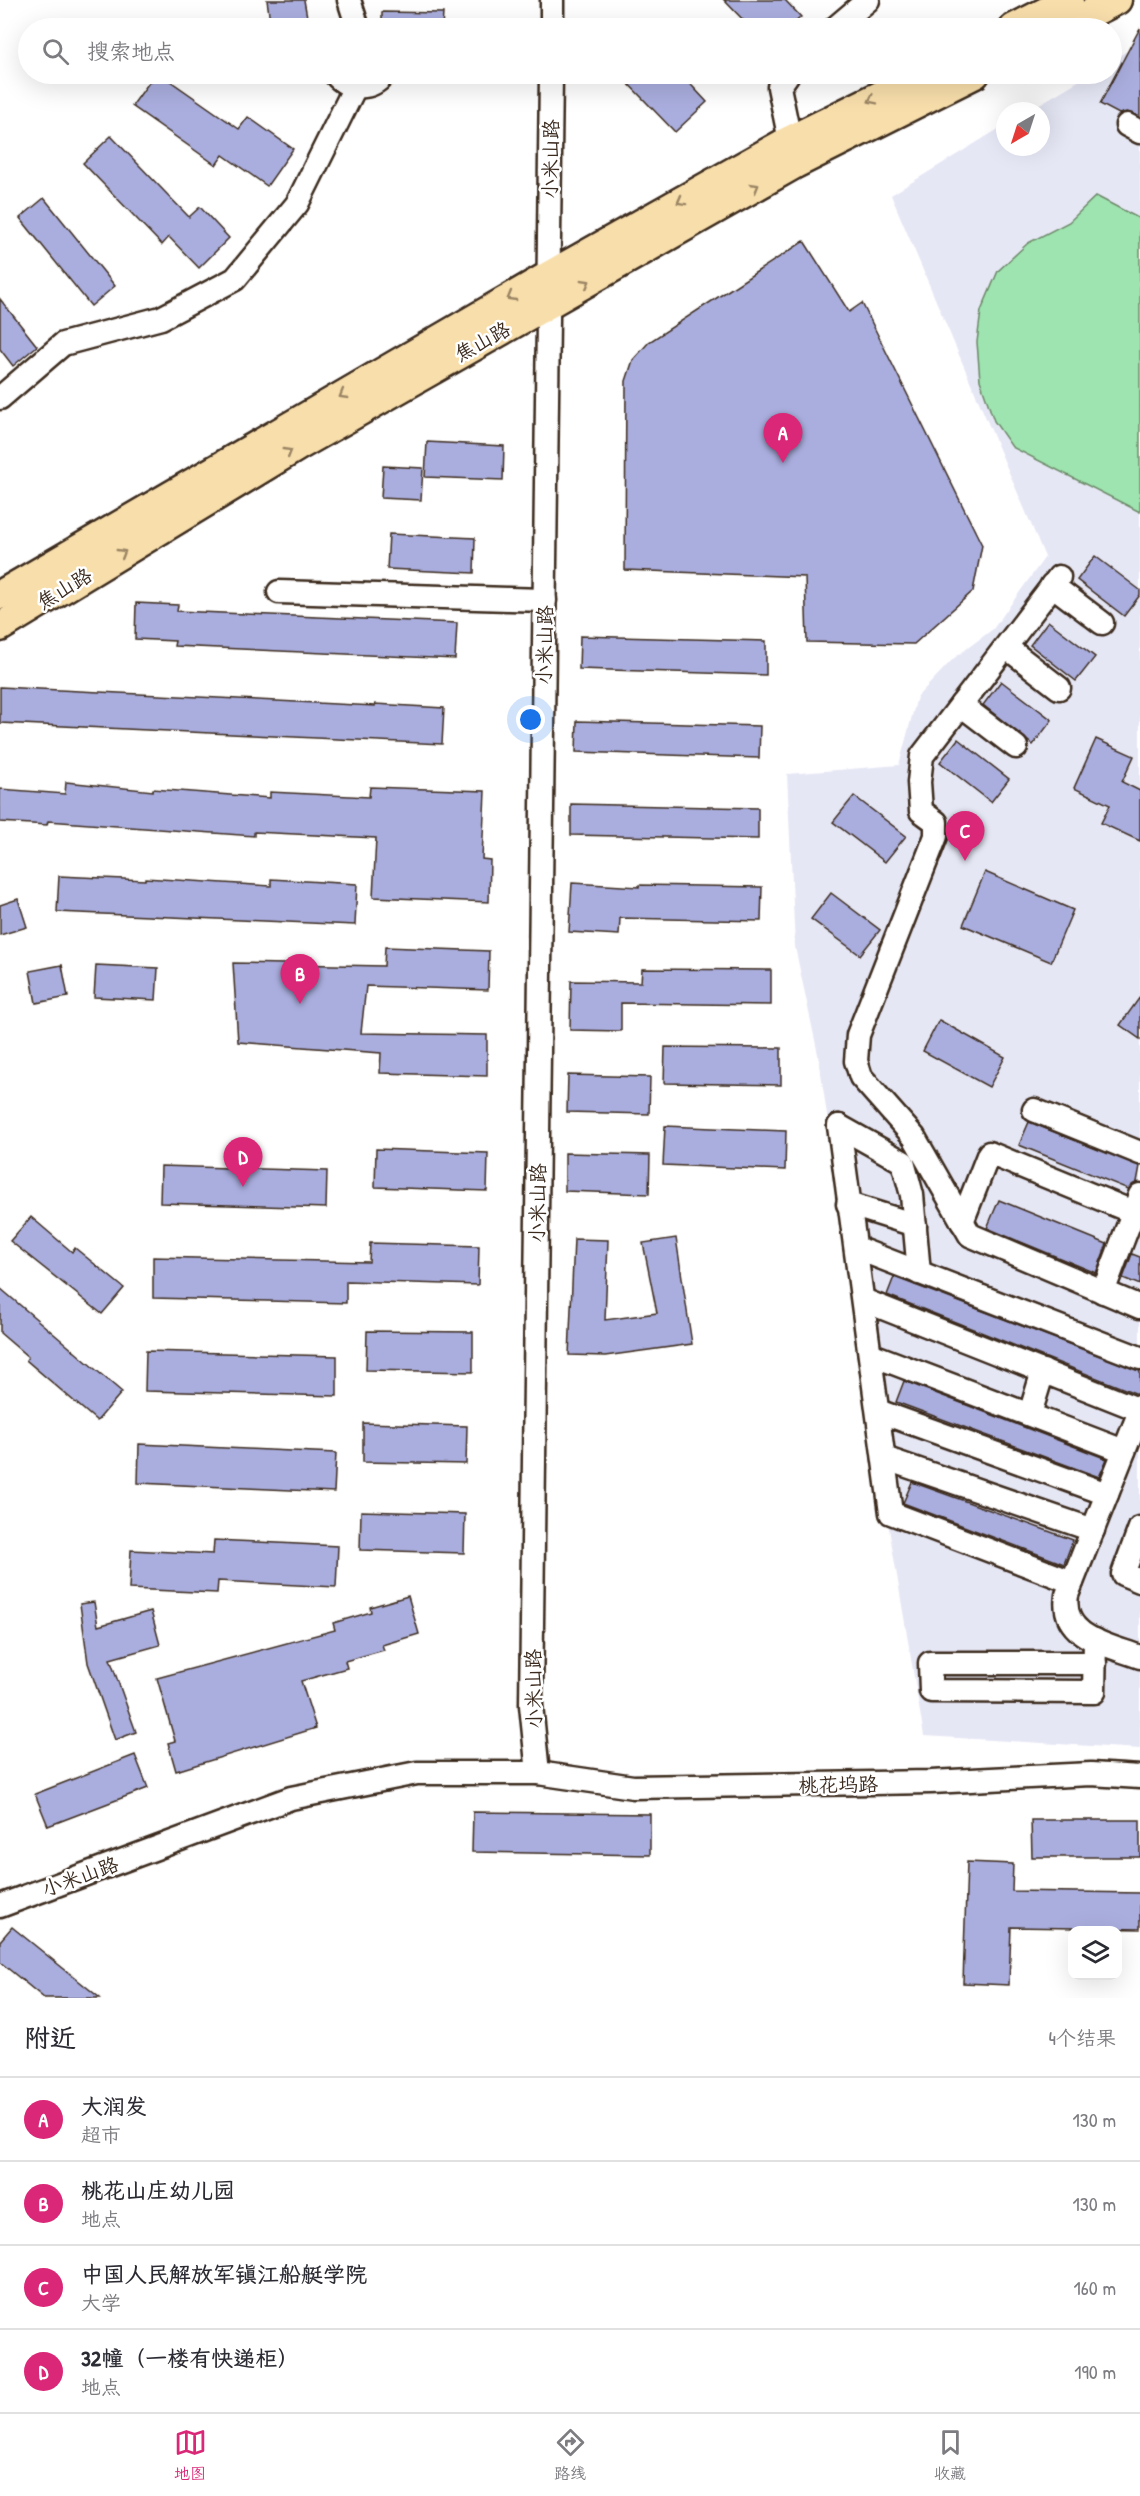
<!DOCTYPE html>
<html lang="zh">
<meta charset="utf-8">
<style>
:root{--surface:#fff;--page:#f2f2f3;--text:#2b2b33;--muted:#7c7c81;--line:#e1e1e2;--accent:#db2777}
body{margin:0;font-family:"Patrick Hand","LXGW WenKai TC",sans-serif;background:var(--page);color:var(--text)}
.controls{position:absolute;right:18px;bottom:18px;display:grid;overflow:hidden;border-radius:12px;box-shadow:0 6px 24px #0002}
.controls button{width:54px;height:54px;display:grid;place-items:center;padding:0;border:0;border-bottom:2px solid var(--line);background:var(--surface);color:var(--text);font:30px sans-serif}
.compass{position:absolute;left:996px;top:102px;width:54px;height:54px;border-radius:50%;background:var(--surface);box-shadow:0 6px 24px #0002;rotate:219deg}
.you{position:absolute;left:531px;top:720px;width:21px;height:21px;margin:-15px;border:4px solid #fff;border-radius:50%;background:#1a73e8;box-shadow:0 0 0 9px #1a73e833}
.badge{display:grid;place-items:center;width:39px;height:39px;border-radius:50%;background:var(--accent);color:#fff;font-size:20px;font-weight:700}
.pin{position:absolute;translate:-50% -50px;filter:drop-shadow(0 2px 3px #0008)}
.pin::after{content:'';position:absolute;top:32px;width:21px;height:18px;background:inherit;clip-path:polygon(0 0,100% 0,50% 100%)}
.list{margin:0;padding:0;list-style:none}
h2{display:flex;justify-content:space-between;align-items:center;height:78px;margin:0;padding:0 24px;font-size:26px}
h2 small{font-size:20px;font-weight:400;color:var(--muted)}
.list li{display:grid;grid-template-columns:39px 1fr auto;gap:18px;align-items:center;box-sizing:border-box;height:84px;padding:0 24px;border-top:2px solid var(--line)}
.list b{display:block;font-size:22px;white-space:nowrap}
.list p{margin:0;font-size:20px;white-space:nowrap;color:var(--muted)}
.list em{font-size:20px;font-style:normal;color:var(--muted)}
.icon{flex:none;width:33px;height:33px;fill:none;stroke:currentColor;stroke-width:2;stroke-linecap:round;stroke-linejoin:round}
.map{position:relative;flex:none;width:1140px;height:1998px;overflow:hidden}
.search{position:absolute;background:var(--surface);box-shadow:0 6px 24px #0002;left:18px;right:18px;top:18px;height:66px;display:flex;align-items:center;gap:15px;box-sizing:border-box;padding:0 21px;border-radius:33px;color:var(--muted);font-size:22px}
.sheet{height:414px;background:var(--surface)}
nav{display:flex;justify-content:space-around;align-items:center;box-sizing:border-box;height:84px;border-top:2px solid var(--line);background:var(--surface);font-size:16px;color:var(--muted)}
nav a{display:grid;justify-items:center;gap:3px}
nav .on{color:var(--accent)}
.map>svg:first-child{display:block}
.built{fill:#e6e7f5}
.green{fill:#9ee4b0;stroke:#6c8767;stroke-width:1.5}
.building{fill:#aaaede;stroke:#3b2a1e;stroke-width:1.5}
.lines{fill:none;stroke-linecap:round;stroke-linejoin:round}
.minor-casing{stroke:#3b2a1e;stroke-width:27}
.major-casing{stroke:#3b2a1e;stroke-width:33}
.minor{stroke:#fff;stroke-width:22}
.major{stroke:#f8deab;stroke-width:28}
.oneway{stroke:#9a8464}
.labels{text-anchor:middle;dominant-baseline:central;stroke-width:5;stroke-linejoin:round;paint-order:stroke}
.street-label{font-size:20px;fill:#3b2a1e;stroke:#fff}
</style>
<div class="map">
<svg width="1140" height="1998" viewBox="0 0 1140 1998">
<rect width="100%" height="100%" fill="#fff"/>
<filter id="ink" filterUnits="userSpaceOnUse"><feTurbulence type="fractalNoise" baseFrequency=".0167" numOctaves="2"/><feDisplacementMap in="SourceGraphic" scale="12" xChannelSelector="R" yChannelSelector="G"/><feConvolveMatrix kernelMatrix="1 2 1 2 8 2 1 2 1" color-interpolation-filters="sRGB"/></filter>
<g filter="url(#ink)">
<polygon class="built" points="1140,43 1140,1749 924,1736 866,1392 819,1059 795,947 787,774 899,765 917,697 953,659 993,629 1045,557 891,195 1005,125 1005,147 1041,147 1041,111 1028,111 1090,74 1112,74 1112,60"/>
<polygon class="green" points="1096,196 1140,219 1140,512 1012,447 994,421 980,380 977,342 981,311 998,271 1028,243 1069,222"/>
<g class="building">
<polygon points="267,0 304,0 309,28 271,28"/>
<polygon points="724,0 785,0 801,17 789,28 751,28"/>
<polygon points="382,12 443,13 442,28 382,28"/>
<polygon points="1140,28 1140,117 1127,112 1119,114 1100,104"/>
<polygon points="155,74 160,74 239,129 248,117 293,149 267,186 223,155 216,165 132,106"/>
<polygon points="619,74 681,74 707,102 675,132"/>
<polygon points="111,136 189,217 200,207 229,238 199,268 169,237 162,245 83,163"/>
<polygon points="44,198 115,286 91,306 20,218"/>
<polygon points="804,241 849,312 862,303 982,545 973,591 914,644 807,642 805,577 625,570 626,381 633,360 649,342"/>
<polygon points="0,299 37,346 13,366 0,349"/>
<polygon points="427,442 504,446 503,480 425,477"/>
<polygon points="383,466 423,468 421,500 381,498"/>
<polygon points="389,534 475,538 474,573 387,569"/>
<polygon points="1095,556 1140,590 1140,595 1124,616 1077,580"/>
<polygon points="136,603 178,605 177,611 457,623 455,659 174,646 175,641 135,639"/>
<polygon points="1048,621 1095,657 1076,681 1030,645"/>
<polygon points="580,636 766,641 766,675 579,669"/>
<polygon points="1001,681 1052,720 1033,745 983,705"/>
<polygon points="0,687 375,706 375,704 444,708 442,744 0,723"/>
<polygon points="577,721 760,726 759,758 576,752"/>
<polygon points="958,739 1009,779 991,802 940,762"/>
<polygon points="1096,739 1134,756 1122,782 1140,791 1140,841 1101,823 1110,805 1074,788"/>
<polygon points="66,782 153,791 153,789 270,798 270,792 369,797 370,787 485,791 482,859 490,860 489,902 373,897 376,838 254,832 254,836 48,821 47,825 0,822 0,789 65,794"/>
<polygon points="854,796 906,836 885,862 833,822"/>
<polygon points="571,804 758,808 758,839 571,835"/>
<polygon points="985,872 1073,910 1051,962 963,925"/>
<polygon points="59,876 145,880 145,878 271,886 271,879 357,884 355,925 57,912"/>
<polygon points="572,883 639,887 639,885 762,887 761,921 620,918 619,935 569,932"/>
<polygon points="831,893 880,930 860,955 811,919"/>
<polygon points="18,899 27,927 0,935 0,905"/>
<polygon points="385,947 489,951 488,990 366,986 361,1033 487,1035 487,1076 380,1073 381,1053 238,1042 233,963 384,966"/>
<polygon points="62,965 68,997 36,1003 30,971"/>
<polygon points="96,965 158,968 156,1000 94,997"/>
<polygon points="642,969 771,970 771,1005 621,1003 621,1031 570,1030 571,981 641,982"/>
<polygon points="1140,997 1140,1039 1120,1025"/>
<polygon points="939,1020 1005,1057 989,1087 923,1051"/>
<polygon points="665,1047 781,1048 781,1085 664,1083"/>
<polygon points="568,1075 650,1077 649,1114 567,1112"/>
<polygon points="1029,1122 1140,1166 1137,1182 1128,1189 1019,1145"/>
<polygon points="665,1126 786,1131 785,1170 663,1165"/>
<polygon points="376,1149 488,1153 487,1191 375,1187"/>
<polygon points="565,1153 650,1155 649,1194 565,1191"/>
<polygon points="161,1166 327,1171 326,1208 160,1203"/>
<polygon points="999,1200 1107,1244 1096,1273 987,1228"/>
<polygon points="31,1217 72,1252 75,1248 124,1288 102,1314 10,1241"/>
<polygon points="676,1238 692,1344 605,1356 569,1355 574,1239 608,1240 605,1320 657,1313 643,1243"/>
<polygon points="370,1243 479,1246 478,1285 346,1281 346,1303 153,1298 153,1257 369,1262"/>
<polygon points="1132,1254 1140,1257 1140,1285 1123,1278"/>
<polygon points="894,1277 1140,1371 1140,1395 887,1295"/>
<polygon points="0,1288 122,1392 97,1421 26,1360 28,1357 0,1333"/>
<polygon points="367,1331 473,1332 473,1372 366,1370"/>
<polygon points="146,1351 337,1356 337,1396 145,1391"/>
<polygon points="904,1381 1107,1459 1099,1477 896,1402"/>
<polygon points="363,1423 467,1426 466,1464 363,1462"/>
<polygon points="139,1444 336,1453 334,1492 138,1483"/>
<polygon points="912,1482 1073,1540 1064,1564 903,1503"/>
<polygon points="361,1511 465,1514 464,1553 360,1550"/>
<polygon points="214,1540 338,1546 336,1587 218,1581 217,1593 129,1589 131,1550 213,1554"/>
<polygon points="408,1596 419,1634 382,1645 384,1650 345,1661 347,1668 301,1681 316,1728 176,1771 168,1743 175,1741 157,1678 335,1630 333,1623 371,1612 370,1607"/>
<polygon points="94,1602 98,1626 151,1611 160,1645 110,1659 136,1732 115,1740 88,1663 80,1604"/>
<polygon points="135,1755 148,1788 48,1826 35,1794"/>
<polygon points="473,1812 650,1814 650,1855 472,1852"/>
<polygon points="1031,1820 1140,1820 1140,1857 1032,1857"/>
<polygon points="967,1862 1013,1864 1012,1891 1140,1893 1140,1929 1011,1927 1009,1985 963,1983"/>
<polygon points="12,1927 100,1998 44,1998 0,1962 0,1941"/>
</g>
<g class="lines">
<g class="minor-casing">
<g id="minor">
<polyline points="349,0 358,28"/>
<polyline points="552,28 552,0"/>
<polyline points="835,28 868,0"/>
<path d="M335 74C348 90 372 91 384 74"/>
<polyline points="788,74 779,87 793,155"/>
<polyline points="1127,125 1140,132"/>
<polyline points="0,398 63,344 161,318 235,279 297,204 355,87"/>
<polyline points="1059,577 922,756 919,782 921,811 936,822 936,836 858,1035 856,1061 861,1077 914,1137 970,1235 1140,1307"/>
<polyline points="1052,585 1102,623"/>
<polyline points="279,592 545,600"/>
<polyline points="1006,647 1059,688"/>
<polyline points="961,705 1016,747"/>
<polyline points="1034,1110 1140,1153"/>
<polyline points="839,1126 891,1513 1072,1582"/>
<polyline points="839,1126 903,1162 912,1195 919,1273"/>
<polyline points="848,1204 915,1225"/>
<polyline points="962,1222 989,1153 1140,1215"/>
<polyline points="856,1248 1140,1358"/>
<polyline points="1103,1292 1140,1195"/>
<polyline points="863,1300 1140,1410"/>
<polyline points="870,1354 1124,1451"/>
<polyline points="878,1411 1107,1494"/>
<path d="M1140 1411 1067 1595C1060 1638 1109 1645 1140 1657"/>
<polyline points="1030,1414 1043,1371"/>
<polyline points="884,1458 1093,1530"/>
<polyline points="1140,1528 1123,1574 1140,1581"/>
<polyline points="1095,1663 930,1663 931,1691 1094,1692 1095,1640"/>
<polyline points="538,1773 531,1705 551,74"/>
<polyline points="0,1906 291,1798 417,1773 538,1773 633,1787 931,1782 1091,1774 1140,1777"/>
</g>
</g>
<g class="major-casing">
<g id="major">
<polyline points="1014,28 1069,0"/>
<polyline points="1062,28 1117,0"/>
<polyline points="0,595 548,276 790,140 924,74"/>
<polyline points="0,627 300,445 795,164 975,74"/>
</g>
</g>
<use href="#minor" class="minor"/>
<use href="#major" class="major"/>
</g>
<defs><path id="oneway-chevron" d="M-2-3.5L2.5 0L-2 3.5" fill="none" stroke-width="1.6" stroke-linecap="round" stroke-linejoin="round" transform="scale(1.5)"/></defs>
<g class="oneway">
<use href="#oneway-chevron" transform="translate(872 100) rotate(154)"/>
<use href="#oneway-chevron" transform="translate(755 187) rotate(-30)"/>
<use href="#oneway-chevron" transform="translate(681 201) rotate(151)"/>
<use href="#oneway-chevron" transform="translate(586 283) rotate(-30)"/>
<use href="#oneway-chevron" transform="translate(511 297) rotate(150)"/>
<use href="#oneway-chevron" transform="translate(343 395) rotate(150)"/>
<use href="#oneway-chevron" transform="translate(288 452) rotate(-31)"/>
<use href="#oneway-chevron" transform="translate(122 553) rotate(-31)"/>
</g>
</g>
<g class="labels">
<g class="street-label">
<text transform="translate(550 159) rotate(-89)">小米山路</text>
<text transform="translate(482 341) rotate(-29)">焦山路</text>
<text transform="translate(64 588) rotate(-31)">焦山路</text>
<text transform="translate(544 645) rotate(-89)">小米山路</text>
<text transform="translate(537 1203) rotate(-89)">小米山路</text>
<text transform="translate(533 1689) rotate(-91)">小米山路</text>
<text transform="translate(838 1784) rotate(-1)">桃花坞路</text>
<text transform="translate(80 1876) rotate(-20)">小米山路</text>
</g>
</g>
</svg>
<div class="controls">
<button><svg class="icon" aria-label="layers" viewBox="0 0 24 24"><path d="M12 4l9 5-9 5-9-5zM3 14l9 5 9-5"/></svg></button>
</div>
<svg class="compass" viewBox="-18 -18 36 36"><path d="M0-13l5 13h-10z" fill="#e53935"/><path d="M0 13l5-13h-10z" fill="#7c7c81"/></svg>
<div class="you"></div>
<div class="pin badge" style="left:783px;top:463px">A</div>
<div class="pin badge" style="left:300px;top:1004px">B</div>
<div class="pin badge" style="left:965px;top:861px">C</div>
<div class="pin badge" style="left:243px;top:1187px">D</div>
<div class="search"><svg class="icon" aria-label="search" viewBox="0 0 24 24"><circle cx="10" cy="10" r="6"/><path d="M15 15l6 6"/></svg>搜索地点</div>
</div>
<section class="sheet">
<h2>附近<small>4个结果</small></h2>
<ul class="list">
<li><span class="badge">A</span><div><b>大润发</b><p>超市</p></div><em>130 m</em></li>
<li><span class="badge">B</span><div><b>桃花山庄幼儿园</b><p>地点</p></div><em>130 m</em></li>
<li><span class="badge">C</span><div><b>中国人民解放军镇江船艇学院</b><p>大学</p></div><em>160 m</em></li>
<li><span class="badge">D</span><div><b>32幢（一楼有快递柜）</b><p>地点</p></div><em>190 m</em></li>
</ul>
</section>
<nav>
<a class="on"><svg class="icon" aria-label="map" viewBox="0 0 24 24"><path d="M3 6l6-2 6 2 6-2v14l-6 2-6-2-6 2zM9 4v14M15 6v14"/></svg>地图</a>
<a><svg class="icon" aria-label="directions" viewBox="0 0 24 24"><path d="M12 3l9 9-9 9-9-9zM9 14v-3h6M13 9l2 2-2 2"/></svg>路线</a>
<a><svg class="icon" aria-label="saved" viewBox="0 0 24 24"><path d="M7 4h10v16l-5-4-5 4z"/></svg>收藏</a>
</nav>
